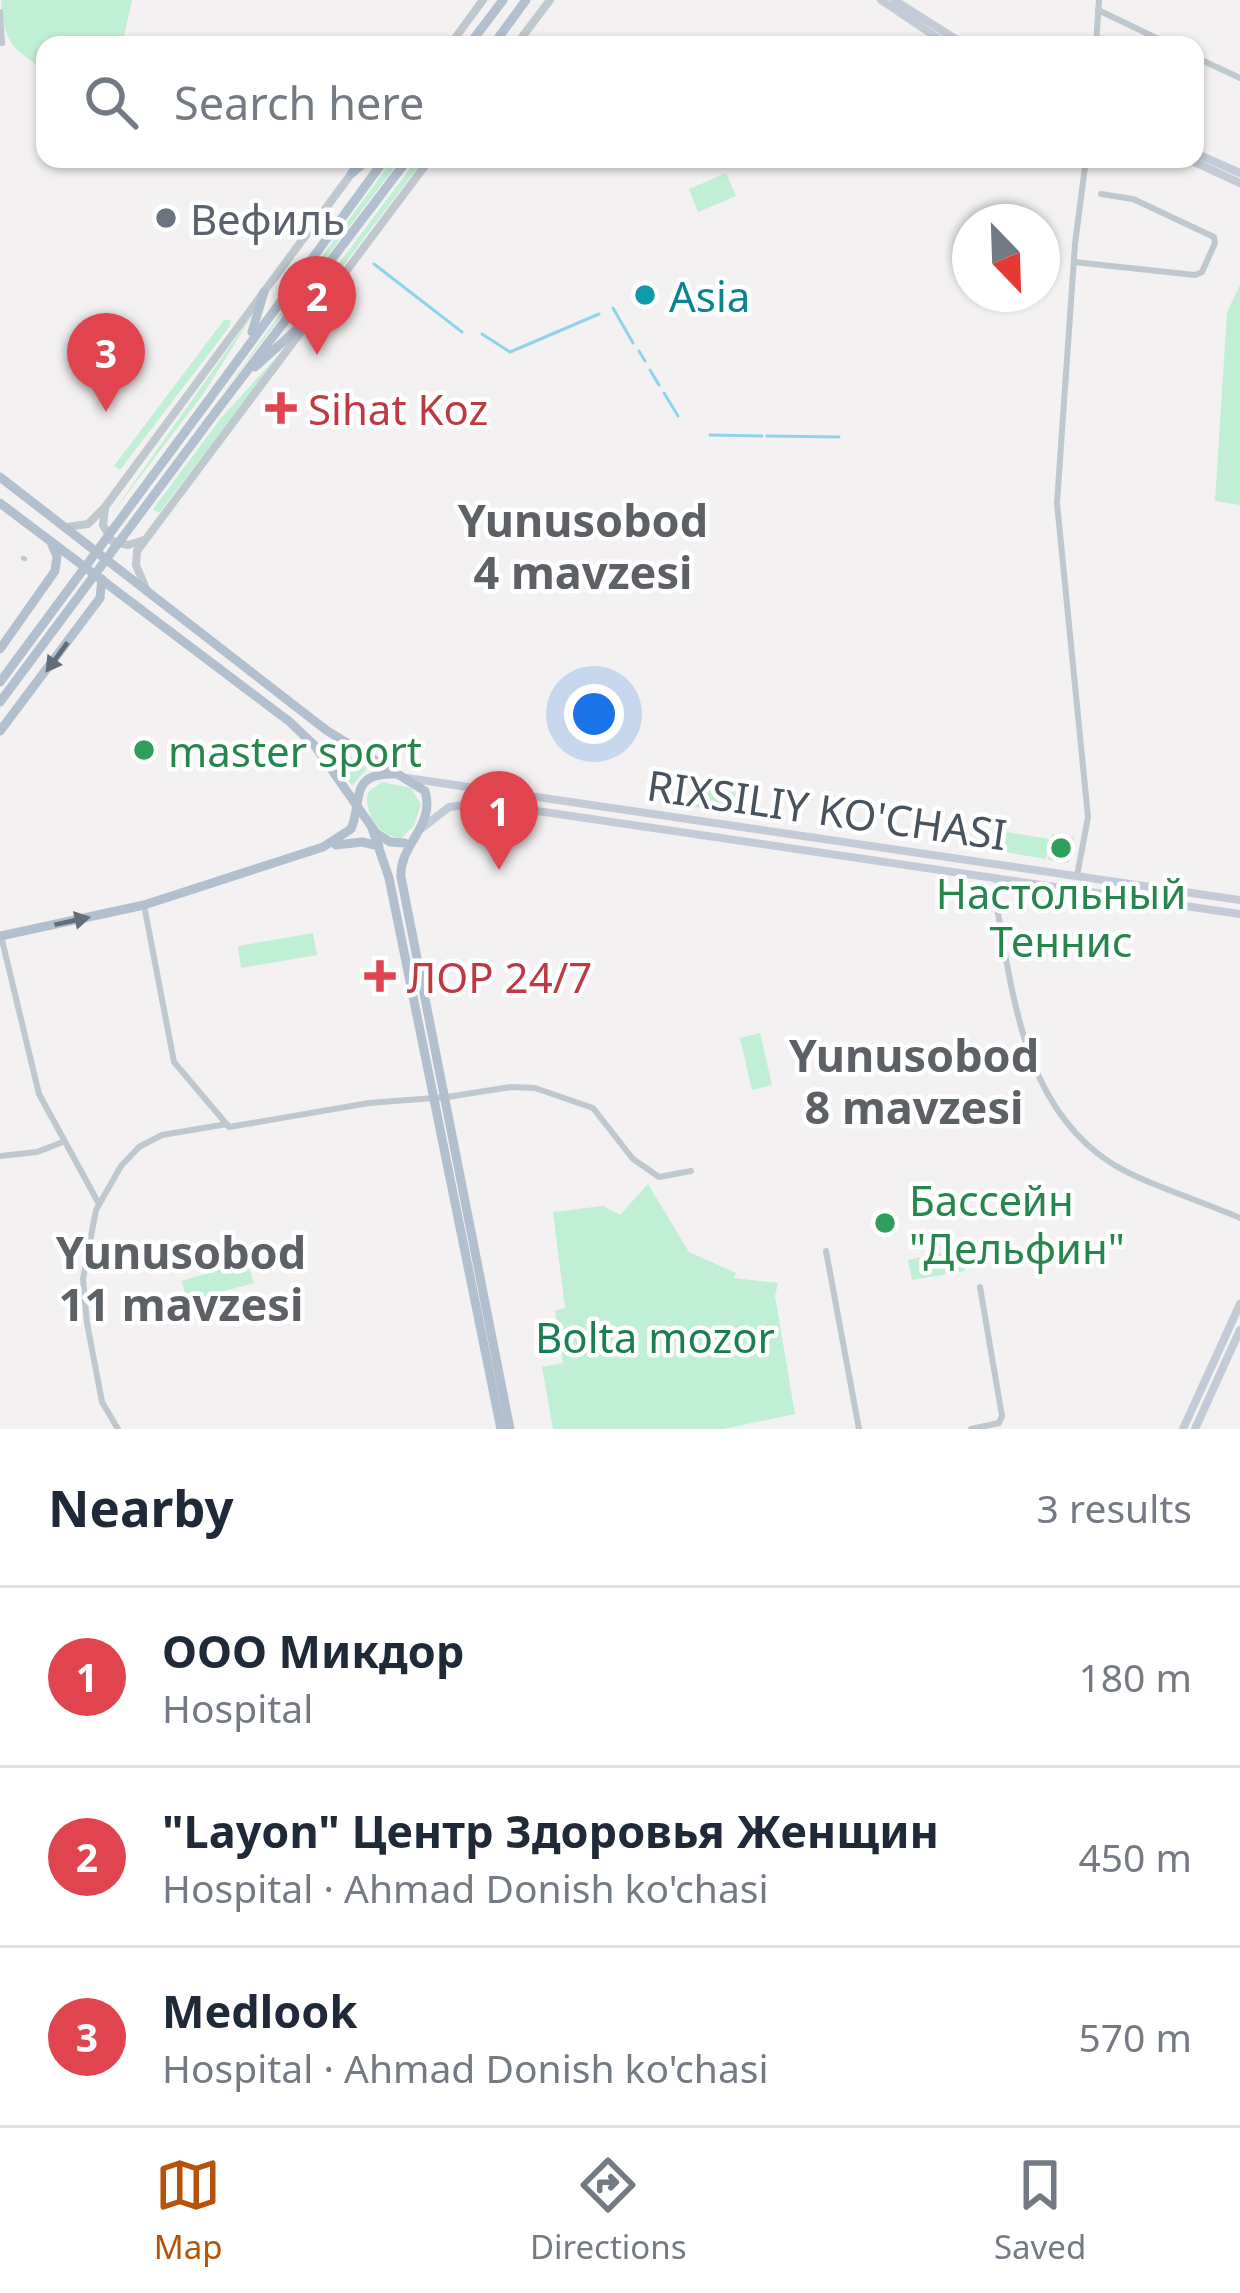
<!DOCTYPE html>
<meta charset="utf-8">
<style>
:root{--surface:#fff;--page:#f6f6f7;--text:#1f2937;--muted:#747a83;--line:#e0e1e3;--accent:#b45309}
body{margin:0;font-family:"Noto Sans",sans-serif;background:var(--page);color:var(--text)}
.compass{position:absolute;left:952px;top:204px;width:108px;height:108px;border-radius:50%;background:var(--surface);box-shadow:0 3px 9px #0004;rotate:157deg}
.you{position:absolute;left:594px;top:714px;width:42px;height:42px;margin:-30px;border:9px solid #fff;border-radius:50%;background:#1a73e8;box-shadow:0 0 0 18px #1a73e833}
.badge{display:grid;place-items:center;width:78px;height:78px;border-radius:50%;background:var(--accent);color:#fff;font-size:39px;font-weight:700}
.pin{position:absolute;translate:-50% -99px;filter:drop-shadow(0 3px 6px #0008)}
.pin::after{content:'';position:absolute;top:63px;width:42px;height:36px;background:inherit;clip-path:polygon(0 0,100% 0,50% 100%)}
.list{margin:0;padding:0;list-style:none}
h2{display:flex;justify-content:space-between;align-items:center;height:156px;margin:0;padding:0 48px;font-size:51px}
h2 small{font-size:39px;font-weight:400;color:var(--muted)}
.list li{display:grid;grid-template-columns:78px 1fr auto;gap:36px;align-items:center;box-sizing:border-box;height:180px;padding:0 48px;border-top:3px solid var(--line)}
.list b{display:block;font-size:45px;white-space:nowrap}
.list p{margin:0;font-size:39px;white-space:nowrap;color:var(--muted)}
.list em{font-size:39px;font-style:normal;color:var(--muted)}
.icon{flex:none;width:66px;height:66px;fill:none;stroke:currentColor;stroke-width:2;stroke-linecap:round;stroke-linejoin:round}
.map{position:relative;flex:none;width:1240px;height:1429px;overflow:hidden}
.search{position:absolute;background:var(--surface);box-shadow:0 3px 9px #0004;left:36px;right:36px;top:36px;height:132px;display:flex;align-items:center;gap:30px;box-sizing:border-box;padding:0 42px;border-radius:24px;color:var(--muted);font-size:45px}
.sheet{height:696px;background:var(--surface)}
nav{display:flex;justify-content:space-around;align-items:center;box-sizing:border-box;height:168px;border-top:3px solid var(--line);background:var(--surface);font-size:33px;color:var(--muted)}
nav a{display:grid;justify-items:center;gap:6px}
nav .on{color:var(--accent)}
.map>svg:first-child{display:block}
.green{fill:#c1efd5}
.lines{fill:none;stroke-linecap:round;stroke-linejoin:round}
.stream{stroke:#8fd3eb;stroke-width:3}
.pedestrian{stroke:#bfc7cf;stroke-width:4.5}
.minor{stroke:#bfc7cf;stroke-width:6}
.tertiary{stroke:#bfc7cf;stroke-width:8}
.secondary{stroke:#c2cbd7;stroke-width:8}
.primary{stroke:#b1bfce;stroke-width:9}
.primary-bridge{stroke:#b1bfce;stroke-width:9}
.oneway{fill:#636e7a}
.worship-dot{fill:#6b7280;stroke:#fff;stroke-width:4.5}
.culture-dot{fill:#0f9aa8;stroke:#fff;stroke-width:4.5}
.health-dot{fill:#e0444e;stroke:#fff;stroke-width:4.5}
.leisure-dot{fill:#2e9e5b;stroke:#fff;stroke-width:4.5}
.labels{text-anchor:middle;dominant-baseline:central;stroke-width:9;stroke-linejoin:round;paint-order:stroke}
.worship-label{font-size:42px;fill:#5b616d;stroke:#fff;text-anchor:start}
.culture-label{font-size:42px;fill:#0d838f;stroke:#fff;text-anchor:start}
.health-label{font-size:42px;fill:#be3a42;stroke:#fff;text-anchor:start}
.leisure-label{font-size:42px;fill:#27864d;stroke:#fff;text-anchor:start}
.street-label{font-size:42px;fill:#49535e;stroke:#fff}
.park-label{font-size:42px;fill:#197f52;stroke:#fff}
.neighbourhood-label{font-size:45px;font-weight:bold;fill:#5d6166;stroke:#fff}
</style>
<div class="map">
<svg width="1240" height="1429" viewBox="0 0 1240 1429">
<rect width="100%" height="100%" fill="#f3f1f1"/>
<g class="green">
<path d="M1 0H132L122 45H45V70C9 47 5 42 1 0Z"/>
<polygon points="393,159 401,159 222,394"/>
<polygon points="417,159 424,159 317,300 290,329"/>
<polygon points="726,173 736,196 698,212 689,189"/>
<polygon points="1240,285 1240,505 1215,501 1227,312"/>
<polygon points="255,311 204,393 111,515"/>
<polygon points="224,320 231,320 230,326 120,470 114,466"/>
<polygon points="283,350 159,513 153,509 221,418"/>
<polygon points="336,749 369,766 352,786 340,769"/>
<path d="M382 782 411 788 421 804 414 826 401 838C379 837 363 813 368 792Z"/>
<polygon points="699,786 739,793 735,814 695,807"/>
<polygon points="1007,832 1049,839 1046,859 1004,852"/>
<polygon points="1052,834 1074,837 1069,863 1048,860"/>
<polygon points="313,933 317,955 241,968 238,946"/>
<polygon points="760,1033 772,1085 752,1090 740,1038"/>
<polygon points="648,1184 689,1252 736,1273 734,1278 778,1283 775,1296 795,1414 723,1429 553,1429 542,1367 563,1363 555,1311 565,1308 553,1212 603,1206 620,1215"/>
<polygon points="961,1249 965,1271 912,1280 908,1260"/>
<polygon points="247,1261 254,1283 187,1301 182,1281"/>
</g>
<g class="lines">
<g class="stream">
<polyline points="374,264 462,332"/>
<polyline points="613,308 633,343"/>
<polyline points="482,334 510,352 599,314"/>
<polyline points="639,351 645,361"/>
<polyline points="650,370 659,385"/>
<polyline points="664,393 678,416"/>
<polyline points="710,435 762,436"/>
<polyline points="767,436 839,437"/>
</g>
<polyline class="pedestrian" points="23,558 25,559"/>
<g class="minor">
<polyline points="1098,10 1171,45"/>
<polyline points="0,12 2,43"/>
<polyline points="1096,45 1099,0"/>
<polyline points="1195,57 1240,78"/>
<polyline points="1074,262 1195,275 1202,272 1215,243 1214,237 1133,199 1101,194"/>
<polyline points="1077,876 1088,817 1057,503 1075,244 1086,159"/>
<path d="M998 878 995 897C1013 993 1022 1105 1111 1163 1144 1184 1202 1201 1240 1218"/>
<polyline points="144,905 174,1062 229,1127 369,1103 447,1097 511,1087 535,1088 593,1108 633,1159 659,1177 691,1171"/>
<polyline points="1,936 39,1094 99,1204"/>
<polyline points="0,1156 37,1152 63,1142"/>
<polyline points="826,1251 859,1429"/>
<polyline points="118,1429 102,1402 87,1323 83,1279 96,1210 121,1166 139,1147 162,1135 227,1124"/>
<polyline points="971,1429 999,1423 1002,1416 980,1287"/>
</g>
<g class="tertiary">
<polyline points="450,45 483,0"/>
<polyline points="516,45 550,0"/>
<polyline points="105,509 103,525 112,541 128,545 144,540"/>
<polyline points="67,527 88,524 105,507 354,170"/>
<polyline points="147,591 136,565 137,551 430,159"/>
</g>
<g class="secondary">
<polyline points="881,0 948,45"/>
<polyline points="894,0 965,45"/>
<polyline points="1195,153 1240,173"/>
<polyline points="1188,159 1240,183"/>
<polyline points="407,778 1240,900"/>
<polyline points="422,828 449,807 482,803 1240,914"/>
<polyline points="1183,1429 1240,1304"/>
<polyline points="1195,1429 1240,1330"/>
</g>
<g class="primary">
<polyline points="469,45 503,0"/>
<polyline points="493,45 526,0"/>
<polyline points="352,173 368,159"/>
<polyline points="252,332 264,292"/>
<polyline points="255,367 314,314"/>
<polyline points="205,405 385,159"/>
<polyline points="215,413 408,159"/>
<path d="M0 477 326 730 425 791C436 826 399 844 401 877L510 1429"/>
<polyline points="0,503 290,722 315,746 376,833 390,842 405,843"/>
<polyline points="0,649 55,571 57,556 52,545"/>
<polyline points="0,731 100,598 102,579"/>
<polyline points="372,828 389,878 501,1429"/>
<polyline points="336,845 362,842 379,846"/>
<path d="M0 936 144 905 323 847 351 829C363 802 348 772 395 774"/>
</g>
<g class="primary-bridge">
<polyline points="0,682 205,405"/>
<polyline points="0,702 215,413"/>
</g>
</g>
<defs><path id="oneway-solid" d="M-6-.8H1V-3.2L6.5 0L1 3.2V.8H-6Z" transform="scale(3)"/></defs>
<g class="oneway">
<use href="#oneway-solid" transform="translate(57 657) rotate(126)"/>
<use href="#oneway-solid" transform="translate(72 921) rotate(-12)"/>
</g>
<circle class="worship-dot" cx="166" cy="218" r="12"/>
<circle class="culture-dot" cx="645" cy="295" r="12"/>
<g class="health-dot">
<path d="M275 390h12v12h12v12h-12v12h-12v-12h-12v-12h12z"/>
<path d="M374 958h12v12h12v12h-12v12h-12v-12h-12v-12h12z"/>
</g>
<g class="leisure-dot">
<circle cx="144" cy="750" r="12"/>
<circle cx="1061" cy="848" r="12"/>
<circle cx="885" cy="1223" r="12"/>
</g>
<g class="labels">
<g class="worship-label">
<text x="190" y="218">Вефиль</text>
</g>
<g class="culture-label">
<text x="669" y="295">Asia</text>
</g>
<g class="health-label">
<text x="308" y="408">Sihat Koz</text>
<text x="407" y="976">ЛОР 24/7</text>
</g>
<g class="leisure-label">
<text x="168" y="750">master sport</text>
<text x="1061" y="892" text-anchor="middle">Настольный<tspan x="1061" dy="48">Теннис</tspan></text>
<text x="909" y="1199">Бассейн<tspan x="909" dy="48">"Дельфин"</tspan></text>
</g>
<g class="street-label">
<text transform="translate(827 809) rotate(8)">RIXSILIY KO'CHASI</text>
</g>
<g class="park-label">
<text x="655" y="1336">Bolta mozor</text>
</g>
<g class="neighbourhood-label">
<text x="583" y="519">Yunusobod<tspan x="583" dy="52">4 mavzesi</tspan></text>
<text x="914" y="1054">Yunusobod<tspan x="914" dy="52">8 mavzesi</tspan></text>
<text x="181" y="1251">Yunusobod<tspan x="181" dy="52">11 mavzesi</tspan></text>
</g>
</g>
</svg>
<svg class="compass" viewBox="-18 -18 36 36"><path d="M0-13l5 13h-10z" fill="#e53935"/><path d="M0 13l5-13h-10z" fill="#747a83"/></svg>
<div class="you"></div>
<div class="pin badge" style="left:499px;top:870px;background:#e0444e">1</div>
<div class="pin badge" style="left:317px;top:355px;background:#e0444e">2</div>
<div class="pin badge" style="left:106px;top:412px;background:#e0444e">3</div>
<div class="search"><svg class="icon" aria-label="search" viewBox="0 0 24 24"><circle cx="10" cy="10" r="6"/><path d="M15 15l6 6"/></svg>Search here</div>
</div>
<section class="sheet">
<h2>Nearby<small>3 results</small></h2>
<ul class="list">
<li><span class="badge" style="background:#e0444e">1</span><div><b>ООО Микдор</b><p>Hospital</p></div><em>180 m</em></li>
<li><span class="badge" style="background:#e0444e">2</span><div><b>&quot;Layon&quot; Центр Здоровья Женщин</b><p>Hospital · Ahmad Donish ko'chasi</p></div><em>450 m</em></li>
<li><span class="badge" style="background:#e0444e">3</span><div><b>Medlook</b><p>Hospital · Ahmad Donish ko'chasi</p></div><em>570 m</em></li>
</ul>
</section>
<nav>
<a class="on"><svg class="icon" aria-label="map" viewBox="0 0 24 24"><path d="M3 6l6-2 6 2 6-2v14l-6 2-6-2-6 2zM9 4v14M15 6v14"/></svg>Map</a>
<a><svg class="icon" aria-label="directions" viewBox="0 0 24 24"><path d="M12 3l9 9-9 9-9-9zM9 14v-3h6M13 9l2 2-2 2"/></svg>Directions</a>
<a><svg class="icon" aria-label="saved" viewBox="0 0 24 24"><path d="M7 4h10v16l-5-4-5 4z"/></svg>Saved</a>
</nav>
